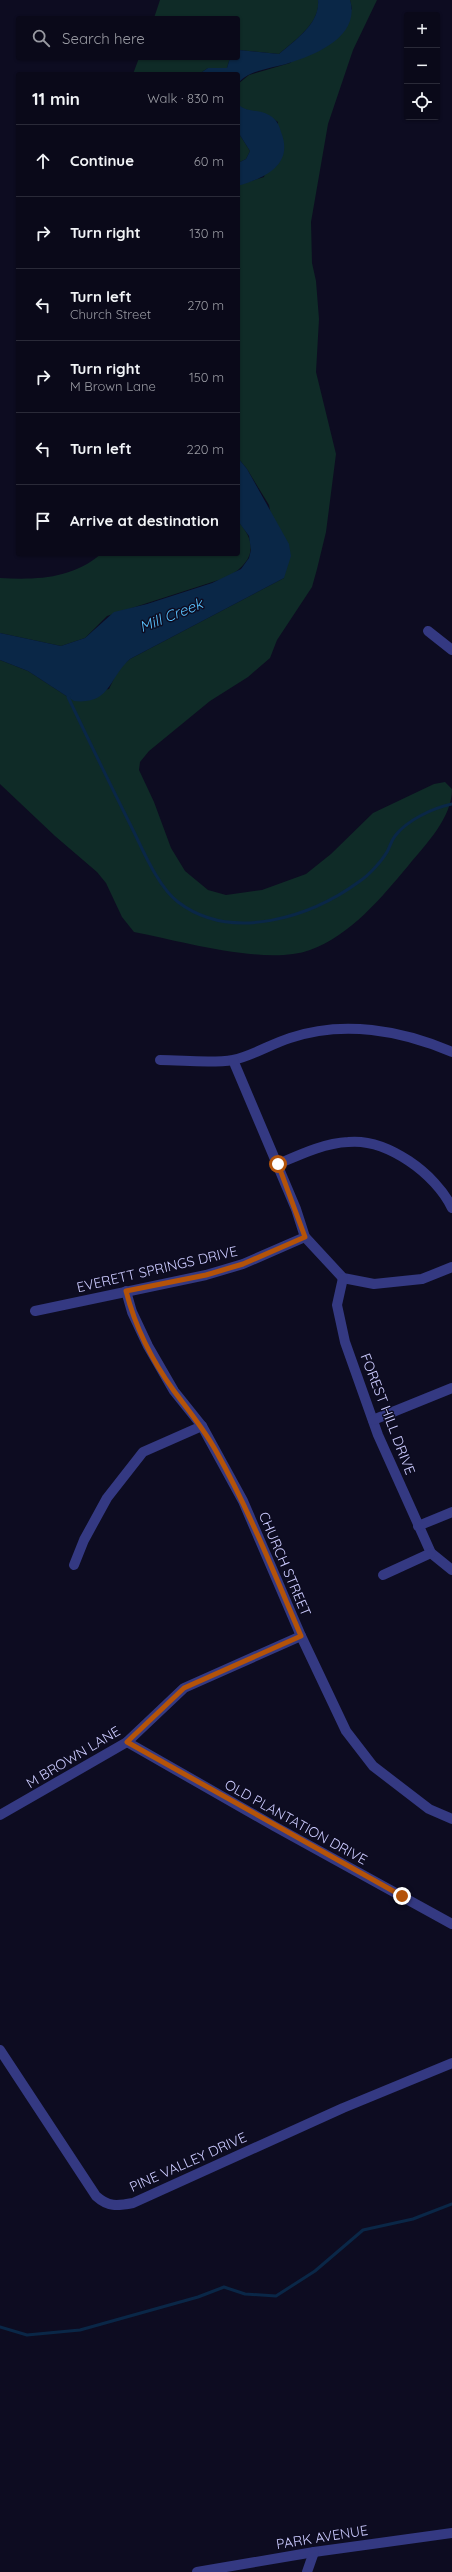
<!DOCTYPE html>
<meta charset="utf-8">
<style>
:root{--surface:#0a0919;--page:#181726;--text:#f1f3f6;--muted:#999aa2;--line:#2a2a38}
body{margin:0;font-family:Quicksand,sans-serif;background:var(--page);color:var(--text)}
.controls{position:absolute;right:12px;top:12px;display:grid;overflow:hidden;border-radius:4px;box-shadow:0 1px 3px #0004}
.controls button{width:36px;height:36px;display:grid;place-items:center;padding:0;border:0;border-bottom:1px solid var(--line);background:var(--surface);color:var(--text);font:20px sans-serif}
.stop{position:absolute;width:12px;height:12px;margin:-9px;border:3px solid #b45309;border-radius:50%;background:#fff}
.stop.end{background:#b45309;border-color:#fff;box-shadow:0 1px 4px #0008}
.list{margin:0;padding:0;list-style:none}
h2{display:flex;justify-content:space-between;align-items:center;height:52px;margin:0;padding:0 16px;font-size:17px}
h2 small{font-size:13px;font-weight:400;color:var(--muted)}
.list li{display:grid;grid-template-columns:26px 1fr auto;gap:12px;align-items:center;box-sizing:border-box;height:72px;padding:0 16px;border-top:1px solid var(--line)}
.list b{display:block;font-size:15px;white-space:nowrap}
.list p{margin:0;font-size:13px;white-space:nowrap;color:var(--muted)}
.list em{font-size:13px;font-style:normal;color:var(--muted)}
.icon{flex:none;width:22px;height:22px;fill:none;stroke:currentColor;stroke-width:2;stroke-linecap:round;stroke-linejoin:round}
.map{position:relative;flex:none;width:452px;height:2572px;overflow:hidden}
.search{position:absolute;background:var(--surface);box-shadow:0 1px 3px #0004;left:16px;top:16px;width:224px;height:44px;display:flex;align-items:center;gap:10px;box-sizing:border-box;padding:0 14px;border-radius:4px;color:var(--muted);font-size:15px}
.panel{position:absolute;background:var(--surface);box-shadow:0 1px 3px #0004;left:16px;top:72px;width:224px;height:484px;border-radius:4px}
.map>svg:first-child{display:block}
.green{fill:#0f2b27}
.water{fill:#0a2747}
.lines{fill:none;stroke-linecap:round;stroke-linejoin:round}
.stream{stroke:#0a2747;stroke-width:3}
.street{stroke:#343982;stroke-width:10}
.route{stroke:#b45309;stroke-width:5}
.labels{text-anchor:middle;dominant-baseline:central;stroke-width:3;stroke-linejoin:round;paint-order:stroke}
.street-label{font-size:14px;fill:#cccbff;stroke:#0d0c21}
.water-label{font-size:15px;font-style:italic;fill:#59c3ff;stroke:#0d0c21}
</style>
<div class="map">
<svg width="452" height="2572" viewBox="0 0 452 2572">
<rect width="100%" height="100%" fill="#0d0c21"/>
<g class="green">
<path d="M160 0H318C321 23 294 41 279 54L238 50V18H154Z"/>
<path d="M350 0H377L353 50 328 124 311 222 312 263 316 281 319 319 316 372 336 454 326 532 317 569 312 587 277 640 270 658 248 677 210 701 149 751 140 762 139 770 154 802 171 848 185 871 208 890 226 895 262 890 306 874 331 854 373 813 434 784 445 782 452 789C452 818 426 844 408 866 381 898 351 935 310 950 266 966 181 941 134 932L122 917 106 883 97 872 55 836 0 784V660L28 671 68 697 109 689 119 668 130 659 284 578 269 505 247 469 238 458V185L264 177 278 122C263 110 251 114 239 106L238 84 249 75 290 63 352 9Z"/>
<polygon points="139,58 230,58 227,68 208,68 199,74 133,74"/>
<polygon points="238,132 250,151 246,159 238,163"/>
<path d="M238 521C259 545 253 562 228 577L107 616 85 638 61 646 0 633V578C36 580 72 579 101 554H238Z"/>
</g>
<g class="water">
<path d="M318 0H350C361 36 316 55 289 63 274 68 247 70 238 84V74H199L208 68H227L230 58H238L239 50 279 54C295 40 320 24 318 0Z"/>
<path d="M238 104C246 113 259 109 269 115 276 119 279 124 281 132 294 164 266 177 241 185H238V163L246 159 250 151 238 132Z"/>
<path d="M238 458 247 469 289 544 291 556 284 578 130 659C109 677 111 705 74 701L28 671 0 660V633L61 646 85 638 114 612 147 604 212 583 241 569 249 558 251 550 249 536 238 521Z"/>
</g>
<g class="lines">
<g class="stream">
<path d="M70 695 68 697C89 741 110 784 132 828 143 850 158 887 178 902 232 943 311 917 360 881 369 875 381 862 387 852 390 847 391 841 395 836 407 820 433 808 452 804"/>
<polyline points="0,2327 27,2335 80,2330 198,2297 224,2287 245,2294 276,2296 315,2271 363,2230 413,2219 452,2204"/>
</g>
<g class="street">
<polyline points="428,631 452,650"/>
<path d="M160 1060C183 1060 210 1064 233 1060 252 1056 271 1044 290 1038 343 1020 401 1030 452 1052"/>
<polyline points="233,1060 296,1209 305,1237 343,1278 374,1284 422,1279 452,1267"/>
<path d="M278 1164C299 1155 324 1143 348 1142 387 1138 436 1174 452 1208"/>
<polyline points="343,1278 337,1305 345,1342 378,1435 431,1553 452,1570"/>
<polyline points="126,1291 132,1312 148,1346 174,1391 202,1426 243,1501 301,1636 346,1731 373,1766 429,1809 452,1819"/>
<polyline points="35,1311 206,1275 243,1264 305,1237"/>
<polyline points="373,1420 452,1388"/>
<polyline points="418,1526 452,1512"/>
<polyline points="74,1565 84,1540 107,1498 143,1452 202,1426"/>
<polyline points="383,1575 431,1553"/>
<polyline points="127,1742 274,1826 452,1924"/>
<polyline points="0,1815 127,1742 184,1688 301,1636"/>
<path d="M0 2050 96 2196C108 2207 117 2206 133 2203L343 2108 452 2063"/>
<polyline points="197,2572 314,2552 452,2533"/>
<polyline points="307,2572 314,2552"/>
</g>
</g>
<g class="lines">
<path class="route" d="M278 1164 305 1237 243 1264 206 1275 126 1291C135 1326 153 1362 174 1391 189 1411 204 1429 216 1451 249 1510 274 1573 301 1636L184 1688 127 1742 402 1896"/>
</g>
<g class="labels">
<g class="street-label">
<text transform="translate(157 1269) rotate(-13)">EVERETT SPRINGS DRIVE</text>
<text transform="translate(388 1414) rotate(69)">FOREST HILL DRIVE</text>
<text transform="translate(285 1564) rotate(67)">CHURCH STREET</text>
<text transform="translate(73 1757) rotate(-31)">M BROWN LANE</text>
<text transform="translate(296 1822) rotate(29)">OLD PLANTATION DRIVE</text>
<text transform="translate(188 2162) rotate(-24)">PINE VALLEY DRIVE</text>
<text transform="translate(322 2537) rotate(-9)">PARK AVENUE</text>
</g>
<g class="water-label">
<text transform="translate(171 615) rotate(-22)">Mill Creek</text>
</g>
</g>
</svg>
<div class="controls">
<button>+</button>
<button>−</button>
<button><svg class="icon" aria-label="locate" viewBox="0 0 24 24"><circle cx="12" cy="12" r="6"/><path d="M12 2v4M12 18v4M2 12h4M18 12h4"/></svg></button>
</div>
<div class="stop" style="left:278px;top:1164px"></div>
<div class="stop end" style="left:402px;top:1896px"></div>
<div class="search"><svg class="icon" aria-label="search" viewBox="0 0 24 24"><circle cx="10" cy="10" r="6"/><path d="M15 15l6 6"/></svg>Search here</div>
<section class="panel">
<h2>11 min<small>Walk · 830 m</small></h2>
<ul class="list">
<li><svg class="icon" aria-label="ahead" viewBox="0 0 24 24"><path d="M12 20V5M6 11l6-6 6 6"/></svg><div><b>Continue</b></div><em>60 m</em></li>
<li><svg class="icon" aria-label="right" viewBox="0 0 24 24"><path d="M7 20v-9h11M14 6l5 5-5 5"/></svg><div><b>Turn right</b></div><em>130 m</em></li>
<li><svg class="icon" aria-label="left" viewBox="0 0 24 24"><path d="M17 20v-9H6M10 6l-5 5 5 5"/></svg><div><b>Turn left</b><p>Church Street</p></div><em>270 m</em></li>
<li><svg class="icon" aria-label="right" viewBox="0 0 24 24"><path d="M7 20v-9h11M14 6l5 5-5 5"/></svg><div><b>Turn right</b><p>M Brown Lane</p></div><em>150 m</em></li>
<li><svg class="icon" aria-label="left" viewBox="0 0 24 24"><path d="M17 20v-9H6M10 6l-5 5 5 5"/></svg><div><b>Turn left</b></div><em>220 m</em></li>
<li><svg class="icon" aria-label="arrive" viewBox="0 0 24 24"><path d="M6 21V4h12l-3 4 3 4H6"/></svg><div><b>Arrive at destination</b></div></li>
</ul>
</section>
</div>
